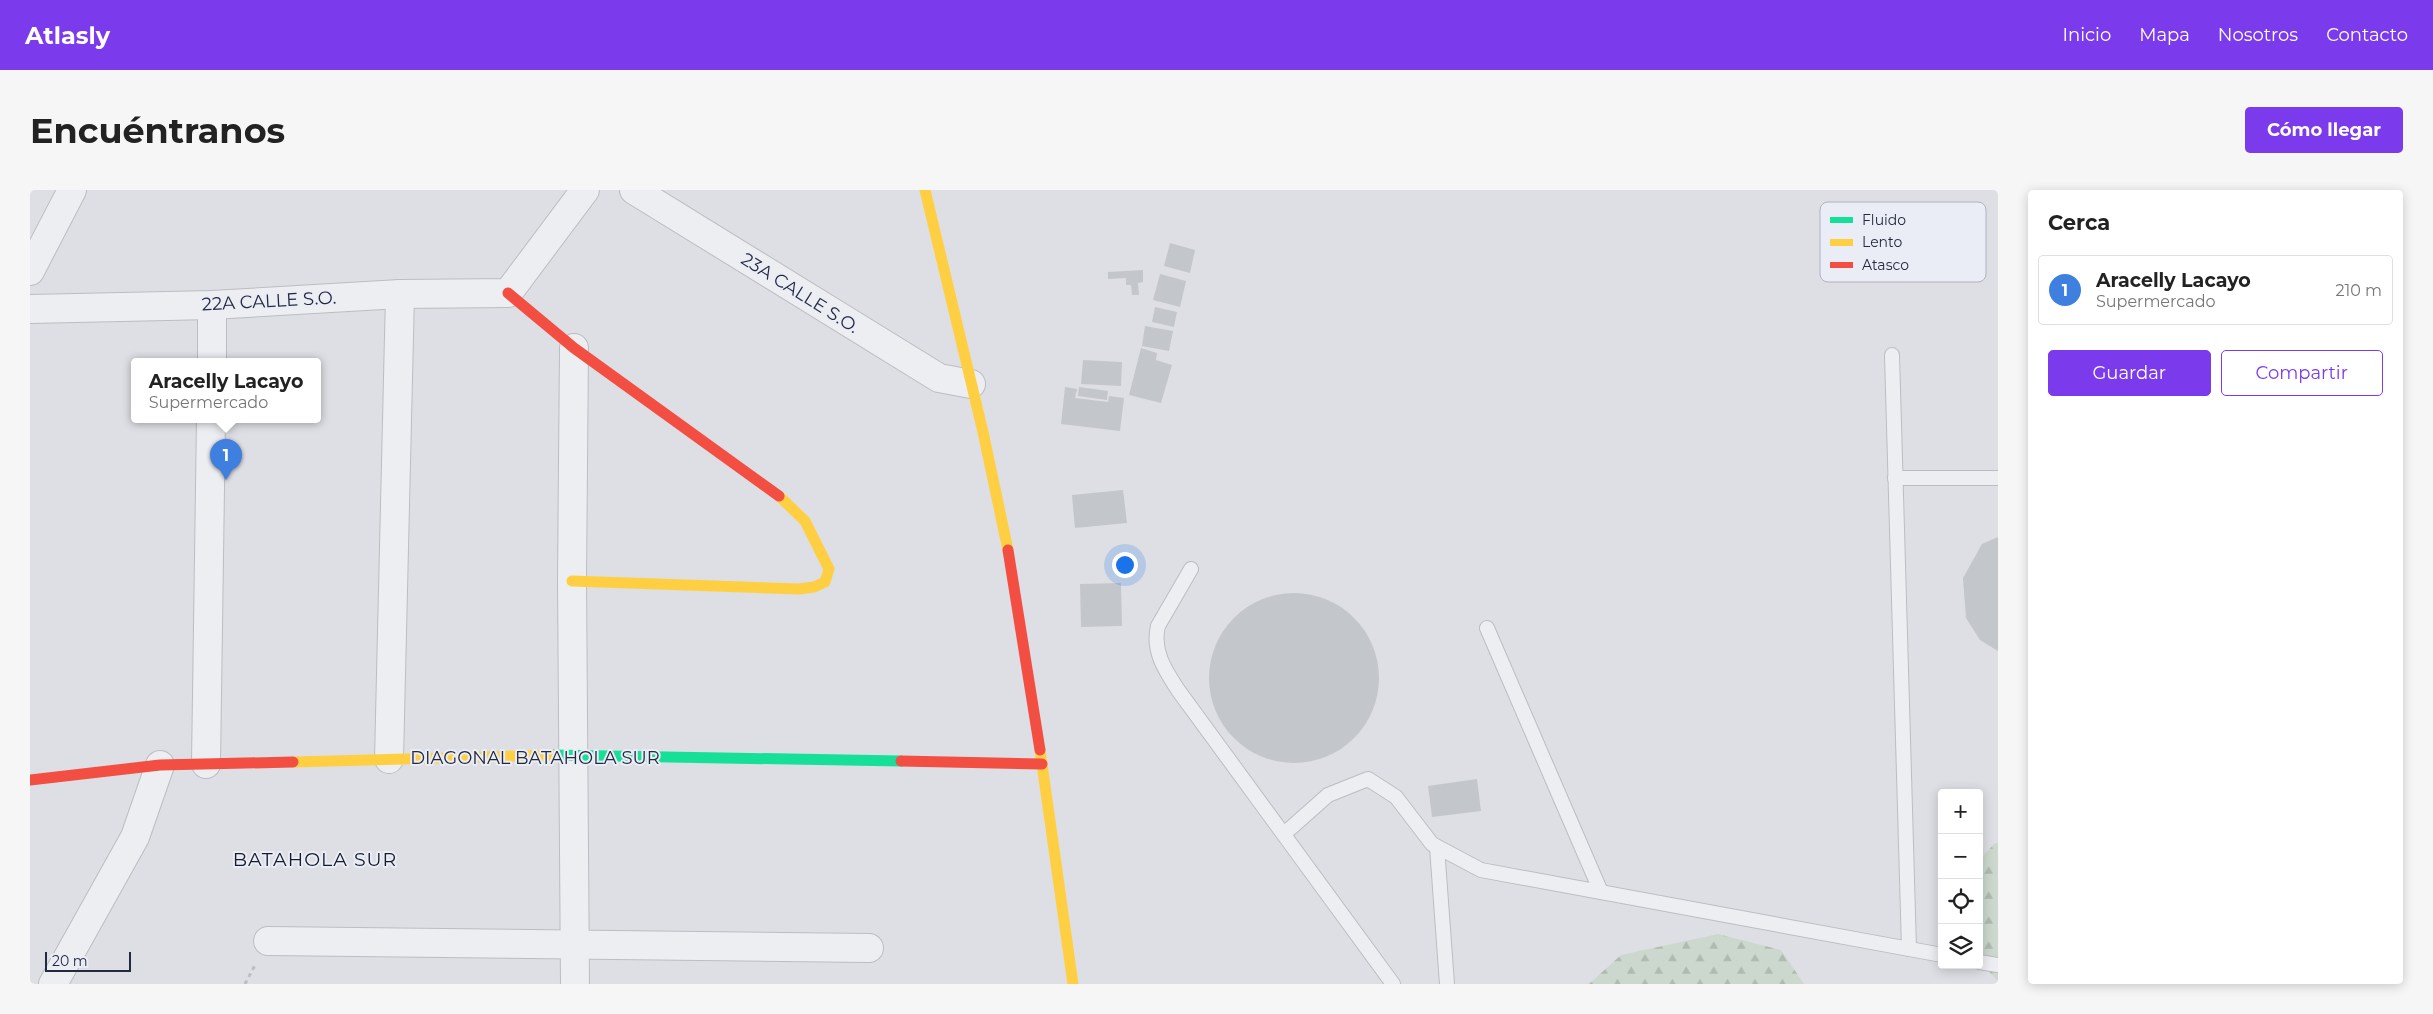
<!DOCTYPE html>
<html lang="es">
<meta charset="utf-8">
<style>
:root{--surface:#fff;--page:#f6f6f6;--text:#222;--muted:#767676;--line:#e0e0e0;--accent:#7c3aed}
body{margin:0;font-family:Montserrat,sans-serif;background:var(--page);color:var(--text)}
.controls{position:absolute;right:15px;bottom:15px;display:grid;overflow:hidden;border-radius:5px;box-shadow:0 2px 12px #0003}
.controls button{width:45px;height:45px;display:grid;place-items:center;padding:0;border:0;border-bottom:1px solid var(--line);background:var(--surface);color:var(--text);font:25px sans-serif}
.scale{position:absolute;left:15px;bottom:12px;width:86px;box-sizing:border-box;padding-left:5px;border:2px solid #242a3e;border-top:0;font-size:14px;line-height:18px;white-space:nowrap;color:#242a3e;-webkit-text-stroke:4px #eaedf5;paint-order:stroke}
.you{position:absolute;left:1094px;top:374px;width:18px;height:18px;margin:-12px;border:4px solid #fff;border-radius:50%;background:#1a73e8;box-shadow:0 0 0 8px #1a73e833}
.badge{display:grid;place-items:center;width:32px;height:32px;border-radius:50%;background:var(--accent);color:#fff;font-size:16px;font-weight:700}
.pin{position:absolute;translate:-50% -41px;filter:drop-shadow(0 1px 2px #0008)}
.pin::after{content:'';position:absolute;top:26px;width:18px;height:15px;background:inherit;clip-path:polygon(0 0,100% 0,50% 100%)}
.popup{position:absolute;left:101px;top:168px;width:190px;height:65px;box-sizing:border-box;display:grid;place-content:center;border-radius:5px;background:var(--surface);filter:drop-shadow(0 1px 4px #0005);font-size:16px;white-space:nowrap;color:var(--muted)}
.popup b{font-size:19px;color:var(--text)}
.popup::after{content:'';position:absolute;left:50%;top:100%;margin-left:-10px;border:10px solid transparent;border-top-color:var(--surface)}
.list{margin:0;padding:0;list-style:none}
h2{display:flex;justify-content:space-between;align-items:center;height:65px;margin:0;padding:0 20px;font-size:21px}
h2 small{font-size:16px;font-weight:400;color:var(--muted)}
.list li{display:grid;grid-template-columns:32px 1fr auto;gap:15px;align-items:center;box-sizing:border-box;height:70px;margin:0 10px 10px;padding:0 10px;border:1px solid var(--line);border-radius:5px}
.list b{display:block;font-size:19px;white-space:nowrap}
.list p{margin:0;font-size:16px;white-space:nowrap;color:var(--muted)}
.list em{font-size:16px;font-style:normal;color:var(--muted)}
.actions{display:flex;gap:10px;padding:15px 20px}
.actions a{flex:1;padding:11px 0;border:1px solid var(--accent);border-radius:5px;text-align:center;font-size:18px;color:var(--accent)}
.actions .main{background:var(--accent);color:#fff}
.icon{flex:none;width:28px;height:28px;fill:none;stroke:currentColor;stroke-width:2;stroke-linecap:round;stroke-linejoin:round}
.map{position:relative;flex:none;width:1968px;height:794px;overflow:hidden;border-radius:5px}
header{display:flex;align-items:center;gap:30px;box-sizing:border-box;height:70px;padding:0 25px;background:var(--accent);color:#fff}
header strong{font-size:24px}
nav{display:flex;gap:28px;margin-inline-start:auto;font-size:18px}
.intro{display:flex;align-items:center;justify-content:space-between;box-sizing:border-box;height:120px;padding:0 30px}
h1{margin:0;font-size:35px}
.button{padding:12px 22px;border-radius:5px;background:var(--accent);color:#fff;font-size:18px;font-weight:700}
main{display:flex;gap:30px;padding:0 30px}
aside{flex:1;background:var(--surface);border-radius:5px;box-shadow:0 2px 12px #0003}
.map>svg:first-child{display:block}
.forest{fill:url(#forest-firs)}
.building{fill:#c3c6cb}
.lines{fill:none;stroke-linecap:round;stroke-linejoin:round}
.lane-casing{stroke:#bcbdc2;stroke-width:16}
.street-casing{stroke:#bcbdc2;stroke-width:30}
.path{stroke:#bdbec4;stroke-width:3;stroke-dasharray:4 4;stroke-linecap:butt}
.lane{stroke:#edeef1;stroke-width:14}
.street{stroke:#edeef1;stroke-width:28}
.fast{stroke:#16e098;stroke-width:11}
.slow{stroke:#ffcf43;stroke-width:11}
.jam{stroke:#f24e42;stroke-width:11}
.labels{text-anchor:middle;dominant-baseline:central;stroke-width:4;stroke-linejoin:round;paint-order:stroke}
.street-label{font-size:18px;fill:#242a3e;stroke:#eaedf5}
.neighbourhood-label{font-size:19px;letter-spacing:1px;fill:#161c2e;stroke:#eaedf5}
.key{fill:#eaedf5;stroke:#afb2be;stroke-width:1}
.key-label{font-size:14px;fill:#242a3e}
</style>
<header>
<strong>Atlasly</strong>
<nav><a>Inicio</a><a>Mapa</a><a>Nosotros</a><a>Contacto</a></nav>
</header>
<div class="intro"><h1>Encuéntranos</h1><a class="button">Cómo llegar</a></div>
<main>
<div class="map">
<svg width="1968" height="794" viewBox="0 0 1968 794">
<defs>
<pattern id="forest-firs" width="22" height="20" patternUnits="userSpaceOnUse" patternTransform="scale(1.25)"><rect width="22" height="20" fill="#ccd8cd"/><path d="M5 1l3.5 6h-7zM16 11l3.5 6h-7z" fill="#afbab1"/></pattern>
</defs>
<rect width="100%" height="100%" fill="#dedfe4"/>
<g class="forest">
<polygon points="1965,653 1968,653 1968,791 1949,771 1949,670"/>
<polygon points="1688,744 1751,760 1774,794 1559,794 1591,765"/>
</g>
<g class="building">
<polygon points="1140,53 1165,60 1160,83 1134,76"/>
<polygon points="1113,80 1113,92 1108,93 1109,105 1102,105 1101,95 1096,95 1096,88 1078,89 1078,82"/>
<polygon points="1130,84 1156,91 1150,117 1123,110"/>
<polygon points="1125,117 1147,122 1144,137 1122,132"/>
<polygon points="1115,136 1143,141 1139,161 1112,156"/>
<polygon points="1111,158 1127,163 1126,170 1142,175 1131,213 1099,205"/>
<polygon points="1053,170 1092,172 1091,196 1051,194"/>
<polygon points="1035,197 1047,199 1045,208 1078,212 1079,206 1094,208 1090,241 1031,234"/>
<polygon points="1049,197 1078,201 1077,210 1048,206"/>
<polygon points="1093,300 1097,333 1045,338 1042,305"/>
<polygon points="1968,347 1968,461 1950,450 1936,428 1933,388 1952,354"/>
<polygon points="1091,393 1092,436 1051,437 1050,394"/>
<circle cx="1264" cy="488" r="85"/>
<polygon points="1447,589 1451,621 1402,627 1398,596"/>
</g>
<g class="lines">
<g class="lane-casing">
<g id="lane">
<polyline points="1862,165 1879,759"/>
<polyline points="1865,288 1968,288"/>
<path d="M1161 379 1128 436C1122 461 1135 480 1148 500L1363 794"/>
<polyline points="1457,438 1571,702"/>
<polyline points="1254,644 1298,605 1338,589 1366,607 1402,654 1451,680 1912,765"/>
<polyline points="1407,657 1417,794"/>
<polyline points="1949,772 1968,775"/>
</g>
</g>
<g class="street-casing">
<g id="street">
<polyline points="604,0 909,188 941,194"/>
<polyline points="0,81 42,0"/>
<polyline points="0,119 182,115 370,104 478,103 555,0"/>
<polyline points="544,158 542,391 545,794"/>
<polyline points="182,171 182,115"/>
<polyline points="359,569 370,104"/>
<polyline points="176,574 181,229"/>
<polyline points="238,751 839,758"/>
<polyline points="23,794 105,647 130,575"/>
</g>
</g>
<polyline class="path" points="215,794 225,775"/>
<use href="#lane" class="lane"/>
<use href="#street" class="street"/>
<polyline class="fast" points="522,565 871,571"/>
<g class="slow">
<polyline points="895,0 953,242 978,360"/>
<polyline points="542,391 769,399 784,397 795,392 799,379 775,331 749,306"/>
<polyline points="1010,560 1043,794"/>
<polyline points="263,572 522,565"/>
</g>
<g class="jam">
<polyline points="478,103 544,158 749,306"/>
<polyline points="978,360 1010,560"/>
<polyline points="871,571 1012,574"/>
<polyline points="0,590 130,575 263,572"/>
</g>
</g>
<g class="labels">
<g class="street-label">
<text transform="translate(770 103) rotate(32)">23A CALLE S.O.</text>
<text transform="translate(239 111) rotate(-3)">22A CALLE S.O.</text>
<text x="505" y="568">DIAGONAL BATAHOLA SUR</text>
</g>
<g class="neighbourhood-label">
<text x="285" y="669">BATAHOLA SUR</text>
</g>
</g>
<rect x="1790" y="12" width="166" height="80" rx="8" class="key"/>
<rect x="1800" y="27" width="23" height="6" fill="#16e098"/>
<rect x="1800" y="49" width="23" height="7" fill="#ffcf43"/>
<rect x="1800" y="72" width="23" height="6" fill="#f24e42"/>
<g class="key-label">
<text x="1832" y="35">Fluido</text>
<text x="1832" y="57">Lento</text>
<text x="1832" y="80">Atasco</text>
</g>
</svg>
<div class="controls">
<button>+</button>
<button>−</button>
<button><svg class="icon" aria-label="locate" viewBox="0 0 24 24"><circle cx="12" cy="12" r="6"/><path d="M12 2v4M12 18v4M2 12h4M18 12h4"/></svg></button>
<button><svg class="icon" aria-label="layers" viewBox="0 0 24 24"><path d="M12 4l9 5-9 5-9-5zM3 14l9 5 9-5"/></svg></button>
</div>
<div class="scale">20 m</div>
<div class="you"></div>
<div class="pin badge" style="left:196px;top:290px;background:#3f7fe0">1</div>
<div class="popup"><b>Aracelly Lacayo</b>Supermercado</div>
</div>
<aside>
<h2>Cerca<small></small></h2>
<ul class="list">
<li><span class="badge" style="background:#3f7fe0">1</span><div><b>Aracelly Lacayo</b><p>Supermercado</p></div><em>210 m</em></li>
</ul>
<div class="actions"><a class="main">Guardar</a><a>Compartir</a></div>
</aside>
</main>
